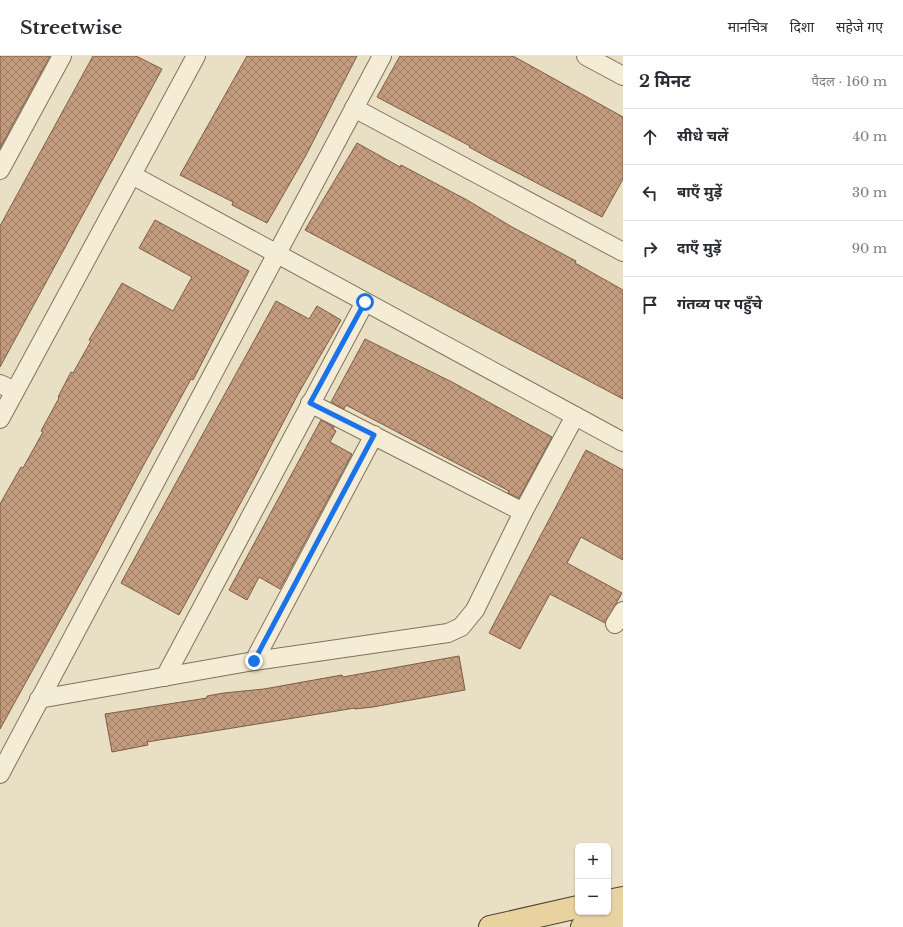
<!DOCTYPE html>
<html lang="hi">
<meta charset="utf-8">
<style>
:root{--surface:#fff;--page:#f7f7f7;--text:#2b2b33;--muted:#7c7c81;--line:#e1e1e2}
body{margin:0;font-family:"Libre Baskerville","Noto Sans Devanagari",serif;background:var(--page);color:var(--text)}
.controls{position:absolute;right:12px;bottom:12px;display:grid;overflow:hidden;border-radius:6px;box-shadow:0 1px 3px #0004}
.controls button{width:36px;height:36px;display:grid;place-items:center;padding:0;border:0;border-bottom:1px solid var(--line);background:var(--surface);color:var(--text);font:20px sans-serif}
.stop{position:absolute;width:12px;height:12px;margin:-9px;border:3px solid #1a73e8;border-radius:50%;background:#fff}
.stop.end{background:#1a73e8;border-color:#fff;box-shadow:0 1px 4px #0008}
.list{margin:0;padding:0;list-style:none}
h2{display:flex;justify-content:space-between;align-items:center;height:52px;margin:0;padding:0 16px;font-size:17px}
h2 small{font-size:13px;font-weight:400;color:var(--muted)}
.list li{display:grid;grid-template-columns:26px 1fr auto;gap:12px;align-items:center;box-sizing:border-box;height:56px;padding:0 16px;border-top:1px solid var(--line)}
.list b{display:block;font-size:15px;white-space:nowrap}
.list em{font-size:13px;font-style:normal;color:var(--muted)}
.icon{flex:none;width:22px;height:22px;fill:none;stroke:currentColor;stroke-width:2;stroke-linecap:round;stroke-linejoin:round}
.map{position:relative;flex:none;width:623px;height:871px;overflow:hidden}
header{display:flex;align-items:center;gap:24px;box-sizing:border-box;height:56px;padding:0 20px;background:var(--surface);border-bottom:1px solid var(--line)}
header strong{font-size:19px}
nav{display:flex;gap:22px;margin-inline-start:auto;font-size:14px}
main{display:flex}
aside{flex:1;background:var(--surface)}
.map>svg:first-child{display:block}
.building{fill:url(#building-cross-hatch);stroke:#7e5d45}
.lines{fill:none;stroke-linecap:round;stroke-linejoin:round}
.minor-casing{stroke:#82715d;stroke-width:20}
.primary-casing{stroke:#504030;stroke-width:24}
.minor{stroke:#f5ecd6;stroke-width:18}
.primary{stroke:#e8d3a0;stroke-width:22}
.route{stroke:#1a73e8;stroke-width:5}
</style>
<header>
<strong>Streetwise</strong>
<nav><a>मानचित्र</a><a>दिशा</a><a>सहेजे गए</a></nav>
</header>
<main>
<div class="map">
<svg width="623" height="871" viewBox="0 0 623 871">
<defs>
<pattern id="building-cross-hatch" width="8" height="8" patternUnits="userSpaceOnUse"><rect width="8" height="8" fill="#c39c7e"/><path d="M0 0l8 8M0 8l8-8" fill="none" stroke="#9f7f67"/></pattern>
</defs>
<rect width="100%" height="100%" fill="#e9dfc4"/>
<g class="building">
<polygon points="0,0 50,0 0,92"/>
<polygon points="93,0 136,0 162,13 0,311 0,170"/>
<polygon points="247,0 357,0 305,101 267,167 232,149 233,146 180,119"/>
<polygon points="400,0 513,0 623,61 623,123 602,161 489,102 469,91 470,90 377,41"/>
<polygon points="357,87 400,111 401,109 467,144 512,171 576,205 575,207 623,234 623,343 305,174"/>
<polygon points="155,164 249,215 193,324 191,323 142,412 95,501 0,673 0,448 21,411 23,412 43,376 41,375 59,342 58,341 71,316 73,317 91,285 89,284 122,227 173,255 192,221 139,192"/>
<polygon points="276,245 309,263 317,250 341,264 298,338 251,428 179,559 121,527"/>
<polygon points="365,283 452,326 552,381 519,442 508,437 509,435 346,349 344,353 331,346"/>
<polygon points="321,364 334,371 333,373 336,375 330,386 352,398 280,533 259,521 247,544 229,534"/>
<polygon points="586,394 623,414 623,504 581,481 567,507 622,537 605,567 550,538 520,593 489,577"/>
<polygon points="459,600 465,634 373,651 355,653 355,652 147,686 148,689 112,696 105,658 207,642 207,640 224,637 264,633 342,619 343,621"/>
</g>
<g class="lines">
<g class="minor-casing">
<g id="minor">
<polyline points="586,0 623,20"/>
<polyline points="354,52 623,196"/>
<polyline points="0,114 62,0"/>
<polyline points="132,119 623,386"/>
<polyline points="0,328 15,335"/>
<polyline points="310,347 523,456"/>
<polyline points="0,363 196,0"/>
<polyline points="615,568 623,555"/>
<polyline points="254,605 374,379"/>
<polyline points="165,621 365,246"/>
<polyline points="39,643 254,605 448,577 461,571 475,554 523,456 575,360"/>
<polyline points="0,718 382,0"/>
</g>
</g>
<g class="primary-casing">
<g id="primary">
<polyline points="608,845 623,842"/>
<polyline points="490,871 578,851"/>
<polyline points="582,871 623,862"/>
</g>
</g>
<use href="#minor" class="minor"/>
<use href="#primary" class="primary"/>
</g>
<g class="lines">
<polyline class="route" points="254,605 374,379 310,347 365,246"/>
</g>
</svg>
<div class="controls">
<button>+</button>
<button>−</button>
</div>
<div class="stop" style="left:365px;top:246px"></div>
<div class="stop end" style="left:254px;top:605px"></div>
</div>
<aside>
<h2>2 मिनट<small>पैदल · 160 m</small></h2>
<ul class="list">
<li><svg class="icon" aria-label="ahead" viewBox="0 0 24 24"><path d="M12 20V5M6 11l6-6 6 6"/></svg><div><b>सीधे चलें</b></div><em>40 m</em></li>
<li><svg class="icon" aria-label="left" viewBox="0 0 24 24"><path d="M17 20v-9H6M10 6l-5 5 5 5"/></svg><div><b>बाएँ मुड़ें</b></div><em>30 m</em></li>
<li><svg class="icon" aria-label="right" viewBox="0 0 24 24"><path d="M7 20v-9h11M14 6l5 5-5 5"/></svg><div><b>दाएँ मुड़ें</b></div><em>90 m</em></li>
<li><svg class="icon" aria-label="arrive" viewBox="0 0 24 24"><path d="M6 21V4h12l-3 4 3 4H6"/></svg><div><b>गंतव्य पर पहुँचे</b></div></li>
</ul>
</aside>
</main>
